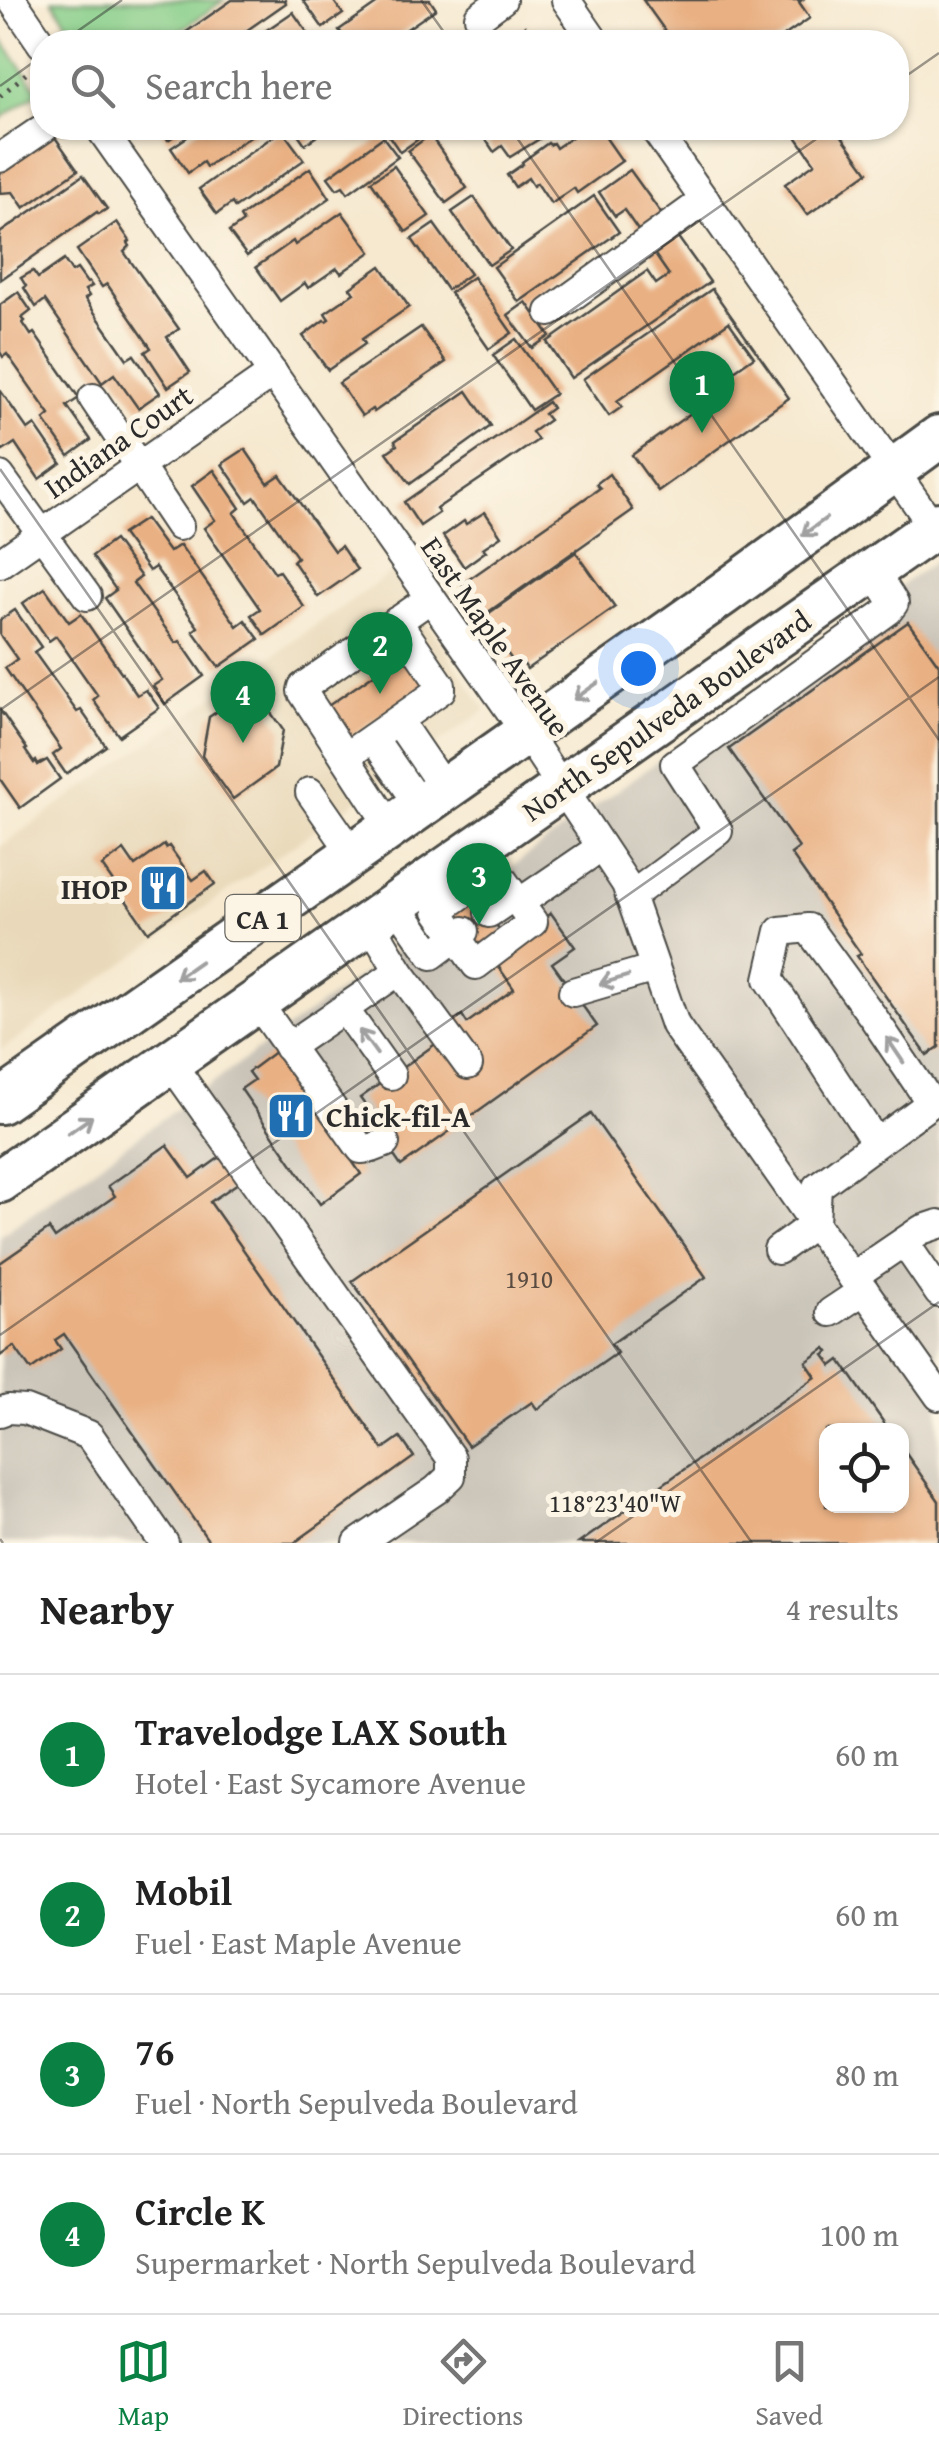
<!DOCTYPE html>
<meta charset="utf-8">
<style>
:root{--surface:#fff;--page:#f2f2f2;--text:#222;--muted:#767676;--line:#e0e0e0;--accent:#0b8043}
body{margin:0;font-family:"Gentium Book Plus",serif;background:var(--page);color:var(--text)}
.controls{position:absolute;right:30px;bottom:30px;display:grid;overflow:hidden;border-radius:20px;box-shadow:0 2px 8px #0004}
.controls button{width:90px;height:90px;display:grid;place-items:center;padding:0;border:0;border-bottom:2px solid var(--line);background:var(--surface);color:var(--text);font:50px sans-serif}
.you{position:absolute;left:638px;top:668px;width:35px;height:35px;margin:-25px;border:8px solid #fff;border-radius:50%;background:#1a73e8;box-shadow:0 0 0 15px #1a73e833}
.badge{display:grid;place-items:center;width:65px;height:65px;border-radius:50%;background:var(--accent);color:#fff;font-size:32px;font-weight:700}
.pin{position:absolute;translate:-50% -82px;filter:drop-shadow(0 2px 5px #0008)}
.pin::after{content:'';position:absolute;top:52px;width:35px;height:30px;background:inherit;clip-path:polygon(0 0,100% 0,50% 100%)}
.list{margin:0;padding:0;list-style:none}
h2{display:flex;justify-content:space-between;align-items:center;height:130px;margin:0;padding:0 40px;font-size:42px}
h2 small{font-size:32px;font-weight:400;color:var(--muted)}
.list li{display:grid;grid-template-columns:65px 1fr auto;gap:30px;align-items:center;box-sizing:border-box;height:160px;padding:0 40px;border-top:2px solid var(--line)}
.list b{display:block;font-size:38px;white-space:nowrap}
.list p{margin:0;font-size:32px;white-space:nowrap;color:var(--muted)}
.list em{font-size:32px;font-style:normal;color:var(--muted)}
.icon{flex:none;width:55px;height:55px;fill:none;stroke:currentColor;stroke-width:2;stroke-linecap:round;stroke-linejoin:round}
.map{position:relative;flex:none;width:939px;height:1543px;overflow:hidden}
.search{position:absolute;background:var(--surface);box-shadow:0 2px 8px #0004;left:30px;right:30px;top:30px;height:110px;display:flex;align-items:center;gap:25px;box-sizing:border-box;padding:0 35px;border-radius:40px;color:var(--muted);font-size:38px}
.sheet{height:770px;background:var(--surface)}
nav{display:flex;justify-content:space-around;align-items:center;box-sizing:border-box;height:140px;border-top:2px solid var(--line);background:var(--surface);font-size:28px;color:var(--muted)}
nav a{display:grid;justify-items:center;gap:5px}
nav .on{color:var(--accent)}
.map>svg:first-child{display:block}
.built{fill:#e9d9ba}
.industrial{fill:#c9c3b8;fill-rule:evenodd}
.green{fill:#87ce89;stroke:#597c5a;stroke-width:2.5}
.building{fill:#e9b083}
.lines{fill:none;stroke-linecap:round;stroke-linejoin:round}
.minor-casing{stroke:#494844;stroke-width:32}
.highway-casing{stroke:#494844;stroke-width:48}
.path{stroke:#494844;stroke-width:5;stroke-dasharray:2.5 8;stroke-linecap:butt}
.minor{stroke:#fff;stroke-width:28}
.highway{stroke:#fff;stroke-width:42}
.oneway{stroke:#a0a0a0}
.ticks{fill:none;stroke:#2b2b2b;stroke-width:2.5;stroke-opacity:0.45}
.labels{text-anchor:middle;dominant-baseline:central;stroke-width:10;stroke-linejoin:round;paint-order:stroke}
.number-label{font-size:25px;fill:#5a4c41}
.shield{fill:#fcf5e5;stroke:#6a6863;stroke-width:2.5}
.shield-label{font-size:28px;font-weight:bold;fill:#2b2b2b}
.street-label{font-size:30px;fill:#2b2b2b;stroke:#fcf5e5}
.poi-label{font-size:30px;font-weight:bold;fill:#2b2b2b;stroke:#fcf5e5;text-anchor:end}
.ticks-label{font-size:25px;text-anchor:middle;fill:#2b2b2b;stroke:#fcf5e5;stroke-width:10;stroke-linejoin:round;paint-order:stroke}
</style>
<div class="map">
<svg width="939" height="1543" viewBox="0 0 939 1543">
<rect width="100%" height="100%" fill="#fcf5e5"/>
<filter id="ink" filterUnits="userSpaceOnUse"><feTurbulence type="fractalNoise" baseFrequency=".01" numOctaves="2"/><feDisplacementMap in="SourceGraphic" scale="20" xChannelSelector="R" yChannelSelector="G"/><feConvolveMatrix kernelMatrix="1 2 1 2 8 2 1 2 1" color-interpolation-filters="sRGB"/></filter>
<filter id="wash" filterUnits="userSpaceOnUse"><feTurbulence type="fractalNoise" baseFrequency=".0048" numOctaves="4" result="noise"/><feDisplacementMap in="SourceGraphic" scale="40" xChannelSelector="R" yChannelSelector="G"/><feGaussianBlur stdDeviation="2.25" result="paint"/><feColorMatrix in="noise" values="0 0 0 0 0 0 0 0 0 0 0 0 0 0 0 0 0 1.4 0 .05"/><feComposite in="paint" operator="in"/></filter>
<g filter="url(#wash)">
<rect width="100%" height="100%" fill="#f6e9d0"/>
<polygon class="built" points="392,572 486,710 0,1051 0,847"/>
<path class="industrial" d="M939 558V1543H0V1236ZM826 1430H902V1506H826Z"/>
<g class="green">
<polygon points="52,0 224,0 164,42 81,42"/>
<polygon points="0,37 39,92 0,119"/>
</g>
<g id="blocks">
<g class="building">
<polygon points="232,0 285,0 286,3 230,42 172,42"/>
<polygon points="303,0 333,0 343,14 323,28"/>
<polygon points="382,0 430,0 436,9 388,42 348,42 339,30"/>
<polygon points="643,0 802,0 799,2 810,18 775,42 673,42"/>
<polygon points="293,12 312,39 307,42 249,42"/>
<polygon points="525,26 538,42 501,42"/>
<polygon points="160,128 186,128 168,140"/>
<polygon points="200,128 262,128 206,167 203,162 188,173 171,148"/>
<polygon points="302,128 329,128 305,144 296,131"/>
<polygon points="401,128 434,128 400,152 389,136"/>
<polygon points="492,128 542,128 545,132 542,134 544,136 510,157 502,146 494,152 482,134"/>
<polygon points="585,128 587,130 590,128 599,128 622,161 577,193 574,188 551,204 537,183 533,186 528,178 515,187 507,175 523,164 522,162 548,143 550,145 553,143 556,148"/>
<polygon points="790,128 836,128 868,172 807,215 785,184 815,163"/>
<polygon points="282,130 304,160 235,208 232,203 217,214 199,189"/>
<polygon points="52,133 78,170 24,208 13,192 0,193 0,169"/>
<polygon points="430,135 467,188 446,203 408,151"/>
<polygon points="383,137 398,157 348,193 343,186 337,189 328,177"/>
<polygon points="394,166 429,216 406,232 371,181"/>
<polygon points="310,168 330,198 247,256 229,232 243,222 240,217"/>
<polygon points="630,170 666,220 642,236 624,210 615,216 599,192"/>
<polygon points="83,175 107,209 99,214 97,212 0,280 0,233"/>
<polygon points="594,196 619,232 519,302 494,267"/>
<polygon points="474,197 511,250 489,265 452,212"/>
<polygon points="342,212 371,252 341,273 337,268 308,288 305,283 280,301 256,267 293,241 295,245"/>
<polygon points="117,222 130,241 128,243 130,246 124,252 179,329 167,337 190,372 168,387 145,352 151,348 107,284 102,287 77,250"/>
<polygon points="434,224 470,274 447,290 412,239"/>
<polygon points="675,233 710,282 571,378 547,342 647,271 656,284 669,275 651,249"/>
<polygon points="64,260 72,272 77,269 87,283 89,282 92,286 85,290 89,296 85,299 127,359 134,355 160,393 138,408 114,374 102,383 45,300 36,307 24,288 26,286 21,278 33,271 38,278"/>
<polygon points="381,266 409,307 362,339 365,344 328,370 303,336 324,320 326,321 329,319 325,313 354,293 350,288"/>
<polygon points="473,277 512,333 489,349 450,293"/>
<polygon points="712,289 789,398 658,491 632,455 733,383 727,376 754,357 729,322 617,401 622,407 609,416 583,379"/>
<polygon points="18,292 31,311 22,318 25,321 23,323 31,335 34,333 79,398 67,406 91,440 69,456 44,420 50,415 7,354 3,357 0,352 0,305"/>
<polygon points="526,302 550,336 532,348 508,315"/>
<polygon points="421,327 446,362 374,412 372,409 362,416 339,383"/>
<polygon points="516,339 555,394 531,410 493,355"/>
<polygon points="0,390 28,430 35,425 61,463 39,479 15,443 3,451 0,447"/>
<polygon points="467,391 491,426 410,484 387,452 397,445 395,441"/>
<polygon points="548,402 552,408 544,414 549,420 532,432 538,440 436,509 439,513 420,526 404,502"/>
<polygon points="245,449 268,483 280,475 334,551 341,546 357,570 318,597 293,561 297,557 255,497 248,502 222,464"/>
<polygon points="214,470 240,508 234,513 275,573 279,571 304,607 265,635 251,615 260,609 204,528 215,520 192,486"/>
<polygon points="609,474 633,510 484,615 462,584 600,488 596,484"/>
<polygon points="485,512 501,536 483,548 486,551 464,567 443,536 464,521 466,524"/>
<polygon points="145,519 169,552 180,545 237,626 245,620 259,639 219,667 193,631 198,627 155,567 149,571 122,534"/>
<polygon points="114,540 141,577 133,583 176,643 180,641 204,676 165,704 153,686 162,680 105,598 116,590 92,556"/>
<polygon points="576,552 615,607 527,669 523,663 517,667 482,618"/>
<polygon points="45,588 69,622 81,614 137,695 146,690 159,708 119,736 93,700 98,696 56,636 49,641 23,603"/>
<polygon points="15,610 41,647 34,652 77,712 81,710 106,746 66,774 53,755 61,749 5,668 17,659 0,635 0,620"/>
<polygon points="908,622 939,665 939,1047 927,1055 857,956 861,954 791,854 799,848 729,749"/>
<polygon points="412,648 434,679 346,739 325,708"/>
<polygon points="253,687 283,730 276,768 233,799 202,756 209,717"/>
<polygon points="0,710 27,749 25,750 34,763 36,761 38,765 47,760 60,779 20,808 0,779"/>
<polygon points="164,845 166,848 169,846 193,880 206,871 215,884 148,932 102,866 124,850 135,866"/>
<polygon points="474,894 507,940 483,957 450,911"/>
<polygon points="551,913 575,947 552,963 597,1026 401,1166 383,1140 388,1137 360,1098 455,1030 450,1023 462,1015 467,1023 514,989 491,956"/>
<polygon points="276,1051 361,1174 320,1204 241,1089 254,1080 248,1072"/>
<polygon points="591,1114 706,1277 611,1344 617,1353 537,1409 532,1402 468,1446 352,1281"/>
<polygon points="167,1145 191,1178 223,1155 241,1181 210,1202 383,1449 400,1437 414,1457 294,1543 210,1543 64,1334 55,1340 61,1349 31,1370 14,1346 0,1356 0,1263 49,1229 55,1238 115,1196 108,1186"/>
<polygon points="826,1348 829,1352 824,1355 832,1366 840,1360 889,1430 826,1430 826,1506 902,1506 902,1448 939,1501 939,1543 579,1543 816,1377 806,1362"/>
</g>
</g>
</g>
<g filter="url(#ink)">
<use href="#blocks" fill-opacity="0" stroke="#494844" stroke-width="2.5"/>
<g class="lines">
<g class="minor-casing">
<g id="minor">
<polyline points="12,0 42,44"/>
<polyline points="566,0 595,42"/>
<polyline points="479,17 502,0"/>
<polyline points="100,128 526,733 626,884 675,1025 852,1277 864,1290 939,1396"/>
<polyline points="654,128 939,535"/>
<polyline points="0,158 44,128"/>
<polyline points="550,312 705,200"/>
<polyline points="93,398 179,526"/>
<polyline points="0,476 87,596"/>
<polyline points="0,563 273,373"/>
<polyline points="398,721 445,790"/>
<polyline points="373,738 421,807"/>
<polyline points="345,757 441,690 441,685 397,621"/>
<polyline points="310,792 353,854"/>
<polyline points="391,828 302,691 303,687 431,598"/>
<polyline points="485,855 519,903 601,847"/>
<polyline points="496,870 438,911 476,965 533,922 519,903"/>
<polyline points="630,897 718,831 675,764 888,611 894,603 873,570"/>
<polyline points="396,904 432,955 464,931"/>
<polyline points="489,913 514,896"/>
<polyline points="399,971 468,1065"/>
<polyline points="573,992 655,968"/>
<polyline points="257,1002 361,1149 372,1148 385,1143"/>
<polyline points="344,1009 391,1075"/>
<polyline points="288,1047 399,971 370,922"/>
<polyline points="170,1062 451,1458 451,1476 436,1490 358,1543"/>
<polyline points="904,1242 939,1293"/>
<polyline points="778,1250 815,1223 817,1187 931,1103 873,1017 808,928 780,931 769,979 876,1143"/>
<polyline points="852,1277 921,1230 939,1224"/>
<polyline points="831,1312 864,1290"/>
<polyline points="0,1412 8,1409 25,1410 89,1435 164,1543"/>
</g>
</g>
<g class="highway-casing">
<g id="highway">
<polyline points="0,1102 723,594 939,437"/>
<polyline points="0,1181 939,524"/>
</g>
</g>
<polyline class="path" points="0,96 29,71"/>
<use href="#minor" class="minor"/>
<use href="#highway" class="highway"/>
</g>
<defs><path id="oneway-shaft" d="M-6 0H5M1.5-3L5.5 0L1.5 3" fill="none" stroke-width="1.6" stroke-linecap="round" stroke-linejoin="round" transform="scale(2.5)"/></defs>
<g class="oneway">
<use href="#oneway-shaft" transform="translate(814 527) rotate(144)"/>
<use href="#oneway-shaft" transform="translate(586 691) rotate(145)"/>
<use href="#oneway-shaft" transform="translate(188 970) rotate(145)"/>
<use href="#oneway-shaft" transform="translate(614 980) rotate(163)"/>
<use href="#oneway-shaft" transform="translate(368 1042) rotate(-126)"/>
<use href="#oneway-shaft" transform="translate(895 1050) rotate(-124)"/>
<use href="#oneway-shaft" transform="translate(80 1125) rotate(-35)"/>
</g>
</g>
<path class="ticks" d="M421 0 451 42M62 42 122 0M896 83 939 53M0 86 42 56M510 128 939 740M0 469 752 1543M0 710 832 128M0 1335 939 677M0 1539 3 1543M595 1543 939 1302"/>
<defs>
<g id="restaurant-square" transform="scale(2.5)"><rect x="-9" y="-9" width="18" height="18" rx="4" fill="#1f6fb2" stroke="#fcf5e5"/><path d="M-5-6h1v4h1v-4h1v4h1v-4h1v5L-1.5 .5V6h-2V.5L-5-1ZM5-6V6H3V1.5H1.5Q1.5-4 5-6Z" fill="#fff"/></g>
</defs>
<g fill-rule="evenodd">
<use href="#restaurant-square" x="163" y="888"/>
<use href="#restaurant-square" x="291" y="1116"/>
</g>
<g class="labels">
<g class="number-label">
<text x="529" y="1279">1910</text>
</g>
<rect class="shield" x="225.5" y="895" width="75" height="46" rx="8"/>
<g class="shield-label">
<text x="263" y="918">CA 1</text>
</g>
<g class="street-label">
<text transform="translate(118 441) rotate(-35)">Indiana Court</text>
<text transform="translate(496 636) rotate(55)">East Maple Avenue</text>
<text transform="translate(666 715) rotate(-35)">North Sepulveda Boulevard</text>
</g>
<g class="poi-label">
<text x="128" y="888">IHOP</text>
<text x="326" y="1116" text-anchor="start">Chick-fil-A</text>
</g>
</g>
<g class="ticks-label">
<text x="615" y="1512">118°23'40"W</text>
</g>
</svg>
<div class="controls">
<button><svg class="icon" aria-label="locate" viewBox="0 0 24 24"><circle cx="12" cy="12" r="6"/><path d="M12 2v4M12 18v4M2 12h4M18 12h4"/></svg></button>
</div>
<div class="you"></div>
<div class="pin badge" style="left:702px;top:433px">1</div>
<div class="pin badge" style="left:380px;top:694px">2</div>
<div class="pin badge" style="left:479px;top:925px">3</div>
<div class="pin badge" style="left:243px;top:743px">4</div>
<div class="search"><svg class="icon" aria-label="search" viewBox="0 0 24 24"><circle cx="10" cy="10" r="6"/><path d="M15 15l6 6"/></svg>Search here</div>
</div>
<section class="sheet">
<h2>Nearby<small>4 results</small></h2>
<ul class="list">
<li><span class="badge">1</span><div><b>Travelodge LAX South</b><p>Hotel · East Sycamore Avenue</p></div><em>60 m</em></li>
<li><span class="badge">2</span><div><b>Mobil</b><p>Fuel · East Maple Avenue</p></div><em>60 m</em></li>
<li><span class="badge">3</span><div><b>76</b><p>Fuel · North Sepulveda Boulevard</p></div><em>80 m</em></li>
<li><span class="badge">4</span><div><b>Circle K</b><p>Supermarket · North Sepulveda Boulevard</p></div><em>100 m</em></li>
</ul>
</section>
<nav>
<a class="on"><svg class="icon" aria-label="map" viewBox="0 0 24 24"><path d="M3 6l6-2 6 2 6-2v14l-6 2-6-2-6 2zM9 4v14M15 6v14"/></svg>Map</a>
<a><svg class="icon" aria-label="directions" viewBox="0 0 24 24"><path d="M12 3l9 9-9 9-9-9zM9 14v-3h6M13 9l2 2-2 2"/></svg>Directions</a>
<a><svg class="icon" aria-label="saved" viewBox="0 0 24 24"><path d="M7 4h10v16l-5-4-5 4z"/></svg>Saved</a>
</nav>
